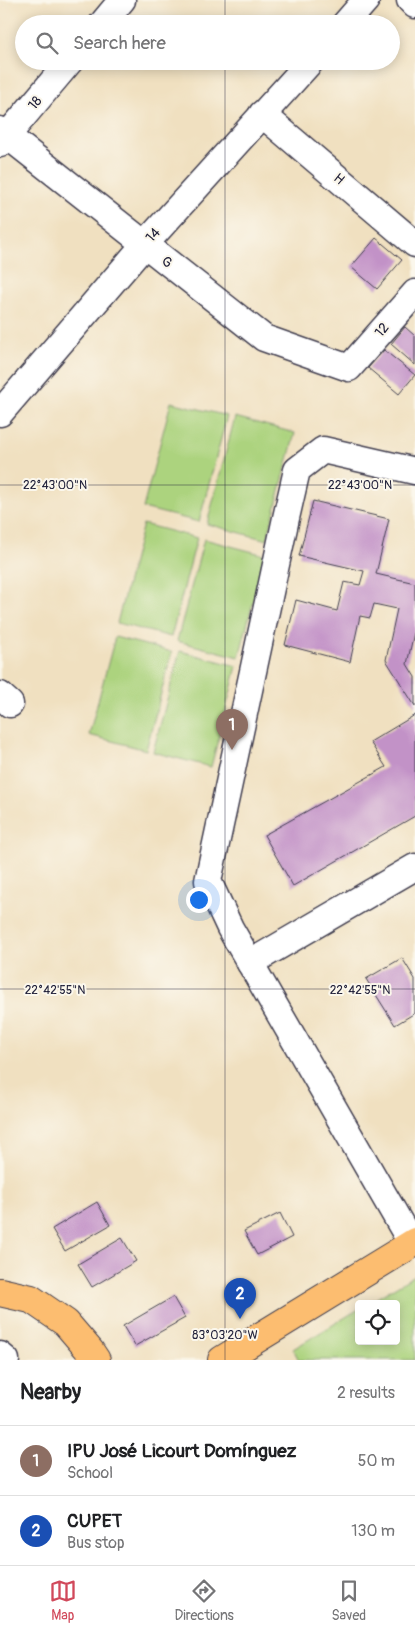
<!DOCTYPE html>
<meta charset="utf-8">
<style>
:root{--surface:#fff;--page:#f6f6f6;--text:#202124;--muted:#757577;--line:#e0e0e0;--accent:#d1495b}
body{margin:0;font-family:Pangolin,sans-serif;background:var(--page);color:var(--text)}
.controls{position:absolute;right:15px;bottom:15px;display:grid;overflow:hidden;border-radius:5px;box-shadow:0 2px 12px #0003}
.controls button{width:45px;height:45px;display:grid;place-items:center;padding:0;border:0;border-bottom:1px solid var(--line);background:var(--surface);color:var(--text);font:25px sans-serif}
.you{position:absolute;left:198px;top:899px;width:18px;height:18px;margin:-12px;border:4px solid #fff;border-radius:50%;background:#1a73e8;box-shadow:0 0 0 8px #1a73e833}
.badge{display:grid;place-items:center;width:32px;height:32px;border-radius:50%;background:var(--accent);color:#fff;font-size:16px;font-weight:700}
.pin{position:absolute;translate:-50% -41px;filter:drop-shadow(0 1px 2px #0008)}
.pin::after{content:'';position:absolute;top:26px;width:18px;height:15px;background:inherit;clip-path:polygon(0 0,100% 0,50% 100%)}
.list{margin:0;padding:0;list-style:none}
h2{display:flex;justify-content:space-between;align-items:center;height:65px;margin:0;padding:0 20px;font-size:21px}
h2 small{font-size:16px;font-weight:400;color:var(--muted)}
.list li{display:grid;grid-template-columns:32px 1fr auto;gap:15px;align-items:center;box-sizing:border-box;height:70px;padding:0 20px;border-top:1px solid var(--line)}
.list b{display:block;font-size:19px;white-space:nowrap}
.list p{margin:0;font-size:16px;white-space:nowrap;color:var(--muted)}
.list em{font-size:16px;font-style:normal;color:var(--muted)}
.icon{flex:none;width:28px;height:28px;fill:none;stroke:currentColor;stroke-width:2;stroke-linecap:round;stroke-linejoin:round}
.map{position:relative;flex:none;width:415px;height:1360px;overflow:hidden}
.search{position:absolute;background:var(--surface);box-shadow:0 2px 12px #0003;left:15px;right:15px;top:15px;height:55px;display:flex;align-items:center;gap:12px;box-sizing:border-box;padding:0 18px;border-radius:28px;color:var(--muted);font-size:19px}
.sheet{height:205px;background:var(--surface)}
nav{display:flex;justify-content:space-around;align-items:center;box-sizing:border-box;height:70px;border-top:1px solid var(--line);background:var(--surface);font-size:14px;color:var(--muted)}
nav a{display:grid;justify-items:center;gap:2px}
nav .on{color:var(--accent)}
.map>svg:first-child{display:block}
.green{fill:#acd37e;stroke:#677a5c}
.building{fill:#c292c7}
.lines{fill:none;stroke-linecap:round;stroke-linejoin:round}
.minor-casing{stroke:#413e4f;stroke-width:29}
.major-casing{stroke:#413e4f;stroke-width:30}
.minor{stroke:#fff;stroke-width:26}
.major{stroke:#fcbd6f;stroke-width:28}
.ticks{fill:none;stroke:#22223b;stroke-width:1;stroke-opacity:0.45}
.labels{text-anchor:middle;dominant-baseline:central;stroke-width:4;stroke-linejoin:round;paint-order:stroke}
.street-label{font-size:14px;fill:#22223b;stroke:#fbf7ec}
.ticks-label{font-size:12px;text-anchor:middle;fill:#22223b;stroke:#fbf7ec;stroke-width:4;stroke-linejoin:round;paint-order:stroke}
</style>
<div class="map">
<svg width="415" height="1360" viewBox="0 0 415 1360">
<rect width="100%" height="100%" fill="#fbf7ec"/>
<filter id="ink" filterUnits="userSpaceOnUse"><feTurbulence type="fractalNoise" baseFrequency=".02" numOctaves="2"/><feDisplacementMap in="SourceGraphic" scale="10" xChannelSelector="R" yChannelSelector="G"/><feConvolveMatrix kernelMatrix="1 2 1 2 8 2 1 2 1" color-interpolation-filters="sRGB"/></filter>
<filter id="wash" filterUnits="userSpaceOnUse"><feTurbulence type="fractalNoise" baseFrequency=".0096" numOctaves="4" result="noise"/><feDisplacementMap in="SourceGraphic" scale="20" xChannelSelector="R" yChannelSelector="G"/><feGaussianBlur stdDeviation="1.12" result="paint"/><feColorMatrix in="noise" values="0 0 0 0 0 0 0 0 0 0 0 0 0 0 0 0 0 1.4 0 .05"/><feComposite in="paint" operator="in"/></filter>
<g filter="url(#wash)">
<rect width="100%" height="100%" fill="#f0e0c0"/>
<g class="green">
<polygon points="171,402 227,416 199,522 143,508"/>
<polygon points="235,417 295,433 267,540 207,524"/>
<polygon points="143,524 197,538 171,637 117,623"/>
<polygon points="204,539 265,555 239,657 177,641"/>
<polygon points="115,637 172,652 146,750 89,735"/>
<polygon points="180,651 237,666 211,767 153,752"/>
<polygon points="415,1275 415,1360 299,1360 293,1349 359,1309 359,1341 396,1341 396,1304 367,1304"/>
</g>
<g id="blocks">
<g class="building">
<polygon points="376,238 402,260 377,289 351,267"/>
<polygon points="405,327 415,336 415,365 391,344"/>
<polygon points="384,350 415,375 399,394 368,368"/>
<polygon points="313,501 389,519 376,574 415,583 415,628 407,664 415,677 415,706 386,660 397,609 374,604 370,618 360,616 350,662 285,645 296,600 337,611 344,582 360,585 364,571 299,556"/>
<polygon points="415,715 415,816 293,886 264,835 386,767 370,742"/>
<polygon points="402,958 415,979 415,1013 395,1025 366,979"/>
<polygon points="97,1202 110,1225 65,1251 52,1229"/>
<polygon points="280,1213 292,1237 257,1255 244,1231"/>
<polygon points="122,1238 136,1261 92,1287 78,1264"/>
<polygon points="173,1297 185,1318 135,1346 123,1326"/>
</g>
</g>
</g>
<g filter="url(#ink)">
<use href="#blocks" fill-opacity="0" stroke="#413e4f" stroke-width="1"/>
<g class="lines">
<g class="minor-casing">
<g id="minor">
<polyline points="410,0 415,5"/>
<polyline points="102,24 122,0"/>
<polyline points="345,24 366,0"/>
<polyline points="262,114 415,244"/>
<polyline points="0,130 264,338 349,368 415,293"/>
<polyline points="0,144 70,61"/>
<polyline points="0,413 145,244 311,61"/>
<polyline points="0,695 10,704"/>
<polyline points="250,963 415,867"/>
<polyline points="412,1244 230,928 208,881 286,518 297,470 323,450 415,471"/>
<polyline points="0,1355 6,1360"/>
</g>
</g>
<g class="major-casing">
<g id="major">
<polyline points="0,1292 31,1299 66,1323 90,1351 96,1360"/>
<polyline points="222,1360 415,1242"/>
</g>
</g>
<use href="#minor" class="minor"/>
<use href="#major" class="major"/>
</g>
</g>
<path class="ticks" d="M225 0V24M225 61V1360M0 485H415M0 989H415"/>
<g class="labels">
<g class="street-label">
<text transform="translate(35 103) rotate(-50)">18</text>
<text transform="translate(339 179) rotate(40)">H</text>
<text transform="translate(153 235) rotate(-48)">14</text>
<text transform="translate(167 262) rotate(38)">G</text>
<text transform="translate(382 330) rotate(-49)">12</text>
</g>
</g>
<g class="ticks-label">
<text x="55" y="489">22°43'00"N</text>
<text x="360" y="489">22°43'00"N</text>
<text x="55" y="994">22°42'55"N</text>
<text x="360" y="994">22°42'55"N</text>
<text x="225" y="1339">83°03'20"W</text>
</g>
</svg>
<div class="controls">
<button><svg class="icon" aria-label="locate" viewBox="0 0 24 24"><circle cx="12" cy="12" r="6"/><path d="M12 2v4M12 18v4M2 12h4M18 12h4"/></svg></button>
</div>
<div class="you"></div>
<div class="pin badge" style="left:232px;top:750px;background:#8d6e63">1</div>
<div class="pin badge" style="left:240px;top:1319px;background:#1a4fb4">2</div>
<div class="search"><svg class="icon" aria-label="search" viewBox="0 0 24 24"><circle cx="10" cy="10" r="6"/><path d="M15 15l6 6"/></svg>Search here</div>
</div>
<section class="sheet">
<h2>Nearby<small>2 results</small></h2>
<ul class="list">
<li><span class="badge" style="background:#8d6e63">1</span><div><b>IPU José Licourt Domínguez</b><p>School</p></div><em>50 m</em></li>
<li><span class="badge" style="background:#1a4fb4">2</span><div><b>CUPET</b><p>Bus stop</p></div><em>130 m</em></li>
</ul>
</section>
<nav>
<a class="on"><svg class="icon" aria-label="map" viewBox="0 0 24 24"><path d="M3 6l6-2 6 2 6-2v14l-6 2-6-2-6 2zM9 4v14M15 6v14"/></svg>Map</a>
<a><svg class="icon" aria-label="directions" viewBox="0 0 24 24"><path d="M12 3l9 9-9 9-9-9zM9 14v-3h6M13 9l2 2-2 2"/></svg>Directions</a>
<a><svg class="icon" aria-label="saved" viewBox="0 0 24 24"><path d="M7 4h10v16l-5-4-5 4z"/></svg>Saved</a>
</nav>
